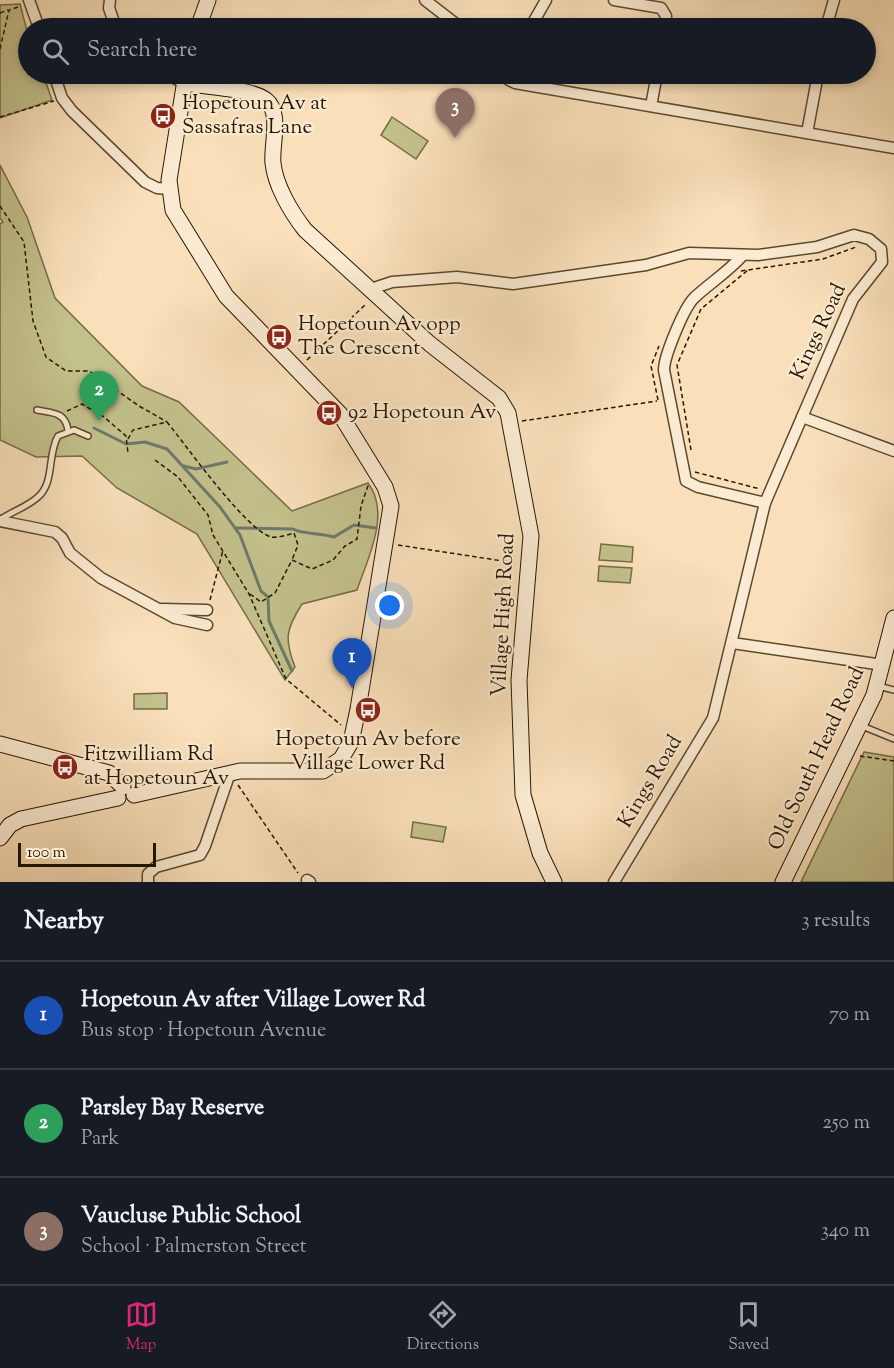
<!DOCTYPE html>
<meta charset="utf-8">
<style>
:root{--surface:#171b24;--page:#242831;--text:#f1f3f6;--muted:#9ea1a6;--line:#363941;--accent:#db2777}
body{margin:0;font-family:"Sorts Mill Goudy",serif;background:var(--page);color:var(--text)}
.scale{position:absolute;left:18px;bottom:15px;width:138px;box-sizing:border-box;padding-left:6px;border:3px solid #271600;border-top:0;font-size:16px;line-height:21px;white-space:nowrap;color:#271600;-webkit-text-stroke:4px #fbebd2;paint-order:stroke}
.you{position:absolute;left:390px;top:606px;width:21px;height:21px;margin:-15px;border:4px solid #fff;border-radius:50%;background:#1a73e8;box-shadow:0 0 0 9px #1a73e833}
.badge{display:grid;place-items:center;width:39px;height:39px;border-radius:50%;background:var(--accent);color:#fff;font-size:20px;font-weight:700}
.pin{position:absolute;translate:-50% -50px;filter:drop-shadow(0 2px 3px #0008)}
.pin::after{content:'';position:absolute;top:32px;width:21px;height:18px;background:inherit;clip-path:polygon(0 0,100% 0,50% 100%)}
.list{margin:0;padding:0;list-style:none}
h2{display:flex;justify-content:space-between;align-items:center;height:78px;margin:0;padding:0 24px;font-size:26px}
h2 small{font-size:20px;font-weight:400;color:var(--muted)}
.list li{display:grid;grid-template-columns:39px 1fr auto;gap:18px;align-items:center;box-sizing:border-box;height:108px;padding:0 24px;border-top:2px solid var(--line)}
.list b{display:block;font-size:22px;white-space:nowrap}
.list p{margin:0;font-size:20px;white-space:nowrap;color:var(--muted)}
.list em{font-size:20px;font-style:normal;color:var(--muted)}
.icon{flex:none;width:33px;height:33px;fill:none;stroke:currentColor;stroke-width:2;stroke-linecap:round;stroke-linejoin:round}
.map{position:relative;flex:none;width:894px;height:882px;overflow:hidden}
.search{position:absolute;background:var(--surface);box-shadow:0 3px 9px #0003;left:18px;right:18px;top:18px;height:66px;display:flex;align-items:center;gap:15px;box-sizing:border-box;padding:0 21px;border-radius:33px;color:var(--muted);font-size:22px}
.sheet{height:402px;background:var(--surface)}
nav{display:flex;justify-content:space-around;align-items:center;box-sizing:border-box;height:84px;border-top:2px solid var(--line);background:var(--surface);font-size:16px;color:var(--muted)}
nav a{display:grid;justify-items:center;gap:3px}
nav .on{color:var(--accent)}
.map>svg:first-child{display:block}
.green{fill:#c3c18c;stroke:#756c46;stroke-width:1.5}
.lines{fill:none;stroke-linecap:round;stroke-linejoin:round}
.stream{stroke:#6e7a6b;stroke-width:3}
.lane-casing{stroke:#5c482e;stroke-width:8}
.street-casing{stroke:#5c482e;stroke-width:13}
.secondary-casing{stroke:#271600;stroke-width:17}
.path{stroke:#271600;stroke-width:1.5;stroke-dasharray:4.5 3;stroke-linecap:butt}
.lane{stroke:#fbebd2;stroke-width:5}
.street{stroke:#fbebd2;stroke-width:10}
.secondary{stroke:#fbebd2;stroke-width:15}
.labels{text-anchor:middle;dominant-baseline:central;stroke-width:4.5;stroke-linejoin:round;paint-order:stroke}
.poi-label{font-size:21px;fill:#271600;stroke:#fbebd2;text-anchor:start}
.street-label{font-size:21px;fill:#271600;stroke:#fbebd2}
</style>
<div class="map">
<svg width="894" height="882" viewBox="0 0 894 882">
<rect width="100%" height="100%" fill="#f9e0ba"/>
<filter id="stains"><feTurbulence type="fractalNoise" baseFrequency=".00333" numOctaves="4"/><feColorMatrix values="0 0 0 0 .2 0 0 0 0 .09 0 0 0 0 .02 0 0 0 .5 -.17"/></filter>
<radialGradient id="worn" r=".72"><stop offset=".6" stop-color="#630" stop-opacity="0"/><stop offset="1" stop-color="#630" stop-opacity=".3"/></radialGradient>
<g class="green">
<polygon points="20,4 28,35 28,74 43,74 52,100 0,118 0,5"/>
<polygon points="392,117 428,141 416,159 381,135"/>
<path d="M0 165 27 217 55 298 142 386 179 402 292 511 368 483C391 513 368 558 357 590L302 604C286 629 284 639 295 667L285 680 197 534 117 488 82 456 36 457 0 440V224L3 222 0 218Z"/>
<polygon points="601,544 633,547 632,562 599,560"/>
<polygon points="599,566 632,568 630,583 598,581"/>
<polygon points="167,693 167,709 134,709 134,694"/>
<polygon points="864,752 894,757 894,882 801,882"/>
<polygon points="413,822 446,827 443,842 411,837"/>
</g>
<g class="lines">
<g class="stream">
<polyline points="94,428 126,444 145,442 167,449 220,507 240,535 261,591 268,597 269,621 292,671"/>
<polyline points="184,466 196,469 227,462"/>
<path d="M235 528 293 529C301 534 322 533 334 537L354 525 376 528"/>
</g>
<g class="lane-casing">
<g id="lane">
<path d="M37 410C53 413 65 412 68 430"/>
<path d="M1 519C13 511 27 507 38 497 55 482 47 455 58 436L74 430 88 436"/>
<polyline points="878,686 894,690"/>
<polyline points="862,726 894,739"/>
</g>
</g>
<g class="street-casing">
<g id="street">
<polyline points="29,0 39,28"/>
<polyline points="110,0 109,8 116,28"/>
<polyline points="425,0 461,28"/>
<polyline points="614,0 661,8 666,16 665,28"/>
<polyline points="530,28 546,0"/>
<polyline points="826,28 834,0"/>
<polyline points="54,74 62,98 72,111 145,182 157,188 169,189"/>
<polyline points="166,74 184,83"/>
<polyline points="506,74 509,80 515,83 894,148"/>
<polyline points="651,106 657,74"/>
<polyline points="807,133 818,74"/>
<path d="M743 255C728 272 710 283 694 298 684 308 664 356 664 370L686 481 698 487 765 503"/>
<polyline points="371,289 392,282 457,277 513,284 646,265 689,253 758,255 817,247 854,235 869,239 881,249 882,262 853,299 765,503 713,718 614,882"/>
<polyline points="802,417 894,451"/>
<polyline points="0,521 55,532 62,538 70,553 101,578 175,618 207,625"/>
<polyline points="162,609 207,610"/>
<polyline points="732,643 883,665"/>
<polyline points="307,880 310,882"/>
<polyline points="148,882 148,874 156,867 200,855 205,846 230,773"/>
</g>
</g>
<g class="secondary-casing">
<g id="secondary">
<polyline points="198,28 208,0"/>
<path d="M184 83C205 87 250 88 266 100 282 112 271 146 273 163 275 185 291 212 305 230L430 344 499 398 508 413 531 536 519 680 523 795 540 853 554 882"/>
<polyline points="0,744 109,773 123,787"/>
<polyline points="134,795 240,771 323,771 341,759 351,742 358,709 391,506 385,487 340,414 226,296 173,210 169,180 186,74"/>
<polyline points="0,838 10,825 21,819 118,798"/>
<polyline points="783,882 874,695 894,618"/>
</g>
</g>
<g class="path">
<polyline points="0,13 8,10"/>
<polyline points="0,49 9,10 21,6"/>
<polyline points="0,117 54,101"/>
<polyline points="0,206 24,242 33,321 46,357 66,371 89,371 139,406 167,422"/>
<polyline points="741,271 823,259 856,247"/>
<polyline points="307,360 366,304"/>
<polyline points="658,400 651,366 659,346"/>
<polyline points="89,407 100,378"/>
<polyline points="67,411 82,404 104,417 126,436 128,453"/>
<polyline points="522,421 657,401"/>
<path d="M128 439 133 430 167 422C185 444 246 530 271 537 277 538 287 535 294 533L298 545 292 560"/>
<polyline points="691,450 677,365 701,309 748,270"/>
<polyline points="155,460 178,477 208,515 213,535 249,594 286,679 341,725"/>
<polyline points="695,472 760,489"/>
<polyline points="398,545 516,563"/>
<polyline points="250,594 261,602 275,593 292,560 312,569 333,560 345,546 357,539 361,506 369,483"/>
<polyline points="210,600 223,550"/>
<polyline points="860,756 894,761"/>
<polyline points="238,785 298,873"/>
</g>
<use href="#lane" class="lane"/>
<use href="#street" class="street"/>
<use href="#secondary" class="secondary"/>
</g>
<defs>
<g id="bus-disc" transform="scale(1.35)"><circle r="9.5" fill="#8f2418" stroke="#fbebd2"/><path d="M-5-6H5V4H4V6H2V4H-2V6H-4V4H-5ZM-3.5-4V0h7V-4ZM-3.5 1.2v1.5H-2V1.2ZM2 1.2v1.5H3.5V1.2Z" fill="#fff"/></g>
</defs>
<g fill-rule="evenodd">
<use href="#bus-disc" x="163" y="116"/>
<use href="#bus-disc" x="279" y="337"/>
<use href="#bus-disc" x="329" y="413"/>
<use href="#bus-disc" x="368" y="710"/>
<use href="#bus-disc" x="65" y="767"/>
</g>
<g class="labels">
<g class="poi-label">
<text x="182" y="104">Hopetoun Av at<tspan x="182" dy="24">Sassafras Lane</tspan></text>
<text x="298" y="325">Hopetoun Av opp<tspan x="298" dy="24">The Crescent</tspan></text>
<text x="348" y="413">92 Hopetoun Av</text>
<text x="368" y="740" text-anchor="middle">Hopetoun Av before<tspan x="368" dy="24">Village Lower Rd</tspan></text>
<text x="84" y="755">Fitzwilliam Rd<tspan x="84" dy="24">at Hopetoun Av</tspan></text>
</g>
<g class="street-label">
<text transform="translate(819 332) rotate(-65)">Kings Road</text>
<text transform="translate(504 615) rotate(-87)">Village High Road</text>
<text transform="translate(817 759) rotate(-65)">Old South Head Road</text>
<text transform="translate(651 782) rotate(-59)">Kings Road</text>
</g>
</g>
<rect width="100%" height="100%" filter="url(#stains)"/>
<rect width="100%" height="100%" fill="url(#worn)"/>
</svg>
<div class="scale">100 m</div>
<div class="you"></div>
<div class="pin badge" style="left:352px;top:688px;background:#1a4fb4">1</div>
<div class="pin badge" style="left:99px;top:421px;background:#2e9e5b">2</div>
<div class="pin badge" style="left:455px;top:138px;background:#8d6e63">3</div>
<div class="search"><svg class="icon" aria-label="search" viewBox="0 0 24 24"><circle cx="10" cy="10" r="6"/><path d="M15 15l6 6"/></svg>Search here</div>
</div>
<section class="sheet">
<h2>Nearby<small>3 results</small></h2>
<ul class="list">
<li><span class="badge" style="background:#1a4fb4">1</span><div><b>Hopetoun Av after Village Lower Rd</b><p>Bus stop · Hopetoun Avenue</p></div><em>70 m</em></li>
<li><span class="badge" style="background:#2e9e5b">2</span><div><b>Parsley Bay Reserve</b><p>Park</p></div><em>250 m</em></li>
<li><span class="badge" style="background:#8d6e63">3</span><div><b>Vaucluse Public School</b><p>School · Palmerston Street</p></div><em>340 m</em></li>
</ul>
</section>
<nav>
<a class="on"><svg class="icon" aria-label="map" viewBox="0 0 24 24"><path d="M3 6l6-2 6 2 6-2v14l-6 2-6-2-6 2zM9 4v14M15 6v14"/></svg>Map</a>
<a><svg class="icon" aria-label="directions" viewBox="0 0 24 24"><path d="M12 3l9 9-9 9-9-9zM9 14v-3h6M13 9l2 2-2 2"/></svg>Directions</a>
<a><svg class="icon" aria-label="saved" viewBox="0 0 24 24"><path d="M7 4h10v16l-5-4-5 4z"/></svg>Saved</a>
</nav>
